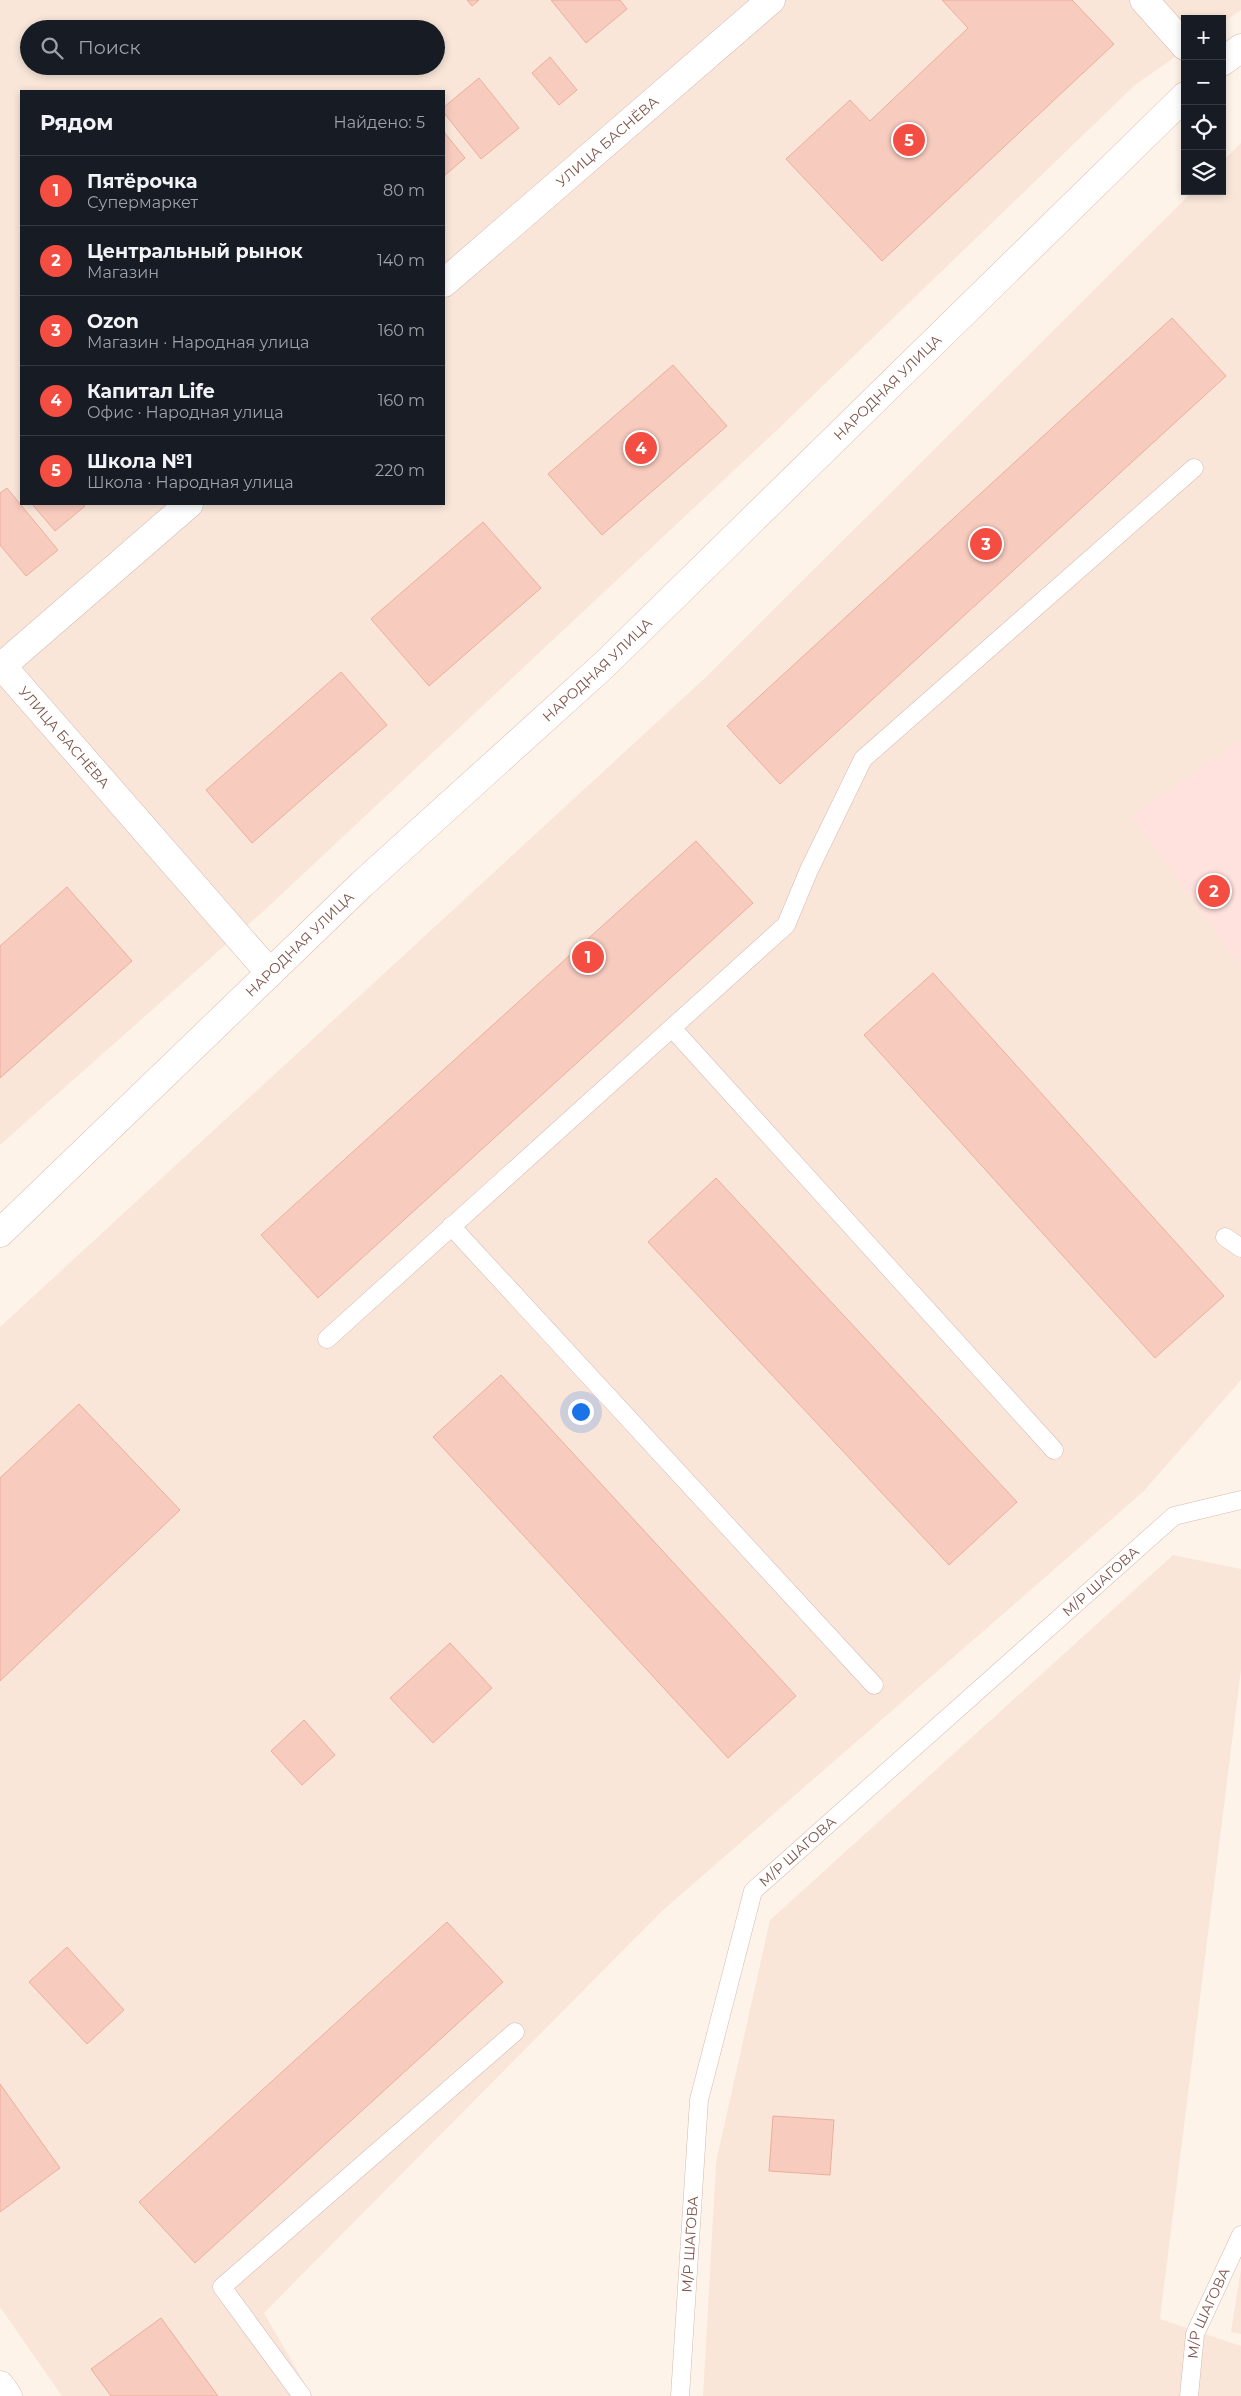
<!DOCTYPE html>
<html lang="ru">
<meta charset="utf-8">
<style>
:root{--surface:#171b24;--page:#242831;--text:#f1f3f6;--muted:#9ea1a6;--line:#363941;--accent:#f44e43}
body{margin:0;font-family:Montserrat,sans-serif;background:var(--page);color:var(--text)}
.controls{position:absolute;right:15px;top:15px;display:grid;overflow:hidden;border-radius:0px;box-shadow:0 2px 8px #0003}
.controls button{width:45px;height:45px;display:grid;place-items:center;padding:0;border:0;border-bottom:1px solid var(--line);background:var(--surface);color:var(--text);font:25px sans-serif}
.you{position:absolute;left:580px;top:1411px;width:18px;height:18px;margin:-12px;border:4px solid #fff;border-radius:50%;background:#1a73e8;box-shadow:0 0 0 8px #1a73e833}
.badge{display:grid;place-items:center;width:32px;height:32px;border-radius:50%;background:var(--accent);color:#fff;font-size:16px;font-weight:700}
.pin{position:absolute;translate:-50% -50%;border:2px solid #fff;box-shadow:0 1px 5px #0006}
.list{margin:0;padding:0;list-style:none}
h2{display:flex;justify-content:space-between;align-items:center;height:65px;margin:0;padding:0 20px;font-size:21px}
h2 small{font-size:16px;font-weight:400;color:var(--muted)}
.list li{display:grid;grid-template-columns:32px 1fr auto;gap:15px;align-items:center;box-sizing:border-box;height:70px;padding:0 20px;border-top:1px solid var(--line)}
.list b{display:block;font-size:19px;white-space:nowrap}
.list p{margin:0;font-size:16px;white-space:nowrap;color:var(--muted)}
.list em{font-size:16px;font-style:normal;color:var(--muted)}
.icon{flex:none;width:28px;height:28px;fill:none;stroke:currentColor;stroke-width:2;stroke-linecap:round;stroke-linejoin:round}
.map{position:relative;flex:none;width:1241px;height:2396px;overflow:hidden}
.search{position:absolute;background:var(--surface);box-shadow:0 2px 8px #0003;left:20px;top:20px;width:425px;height:55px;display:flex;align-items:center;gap:12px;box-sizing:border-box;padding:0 18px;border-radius:28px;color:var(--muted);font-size:19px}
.panel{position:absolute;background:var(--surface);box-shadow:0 2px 8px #0003;left:20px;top:90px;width:425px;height:415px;border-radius:0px}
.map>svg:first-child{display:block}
.residential{fill:#f9e6d9;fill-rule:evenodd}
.commercial{fill:#ffe1dd}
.building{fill:#f7cbbe;stroke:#ecae9c}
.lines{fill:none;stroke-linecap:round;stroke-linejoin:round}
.lane-casing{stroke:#d5baaf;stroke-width:19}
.street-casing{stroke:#d5baaf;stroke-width:29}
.secondary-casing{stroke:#dbbbaf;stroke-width:29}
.lane{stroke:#fff;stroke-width:18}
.street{stroke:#fff;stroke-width:28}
.secondary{stroke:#fff;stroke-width:28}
.labels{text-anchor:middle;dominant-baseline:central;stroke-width:4;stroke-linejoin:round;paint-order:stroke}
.street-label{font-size:14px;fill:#7d5349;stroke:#fff8f2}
</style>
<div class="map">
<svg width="1241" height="2396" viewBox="0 0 1241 2396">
<rect width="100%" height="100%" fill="#fef3e9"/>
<g class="residential">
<path d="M0 0H1241V10L1222 23V19H1185V50L1135 85 776 431 268 907 0 1145ZM29 29H436V66H29ZM21 91H444V504H21Z"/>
<polygon points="1241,143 1241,1380 1143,1492 661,1912 264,2313 312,2396 62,2396 0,2307 0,1327 706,677 1193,191 1222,191 1222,162"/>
<polygon points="1173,1555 1241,1569 1241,1670 1160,2319 1241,2346 1241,2396 703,2396 716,2162 770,1920"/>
<polygon points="1241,2269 1241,2334 1231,2332"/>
</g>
<polygon class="commercial" points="1241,740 1241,966 1131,816"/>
<g class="building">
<polygon points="467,0 479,0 472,6"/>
<polygon points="551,0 620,0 627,9 586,43"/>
<polygon points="942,0 1072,0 1114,44 882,261 786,159 850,100 870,121 968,28"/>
<polygon points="550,57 577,90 559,105 532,73"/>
<polygon points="479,78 519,128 481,159 444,113 444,107"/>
<polygon points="444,132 465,158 444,176"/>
<polygon points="1172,318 1226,376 780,784 727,726"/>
<polygon points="673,365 727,426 602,535 548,474"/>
<polygon points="7,488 58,550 26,576 0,545 0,493"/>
<polygon points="32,504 83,504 85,506 55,531"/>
<polygon points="483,522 541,588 429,686 371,619"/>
<polygon points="341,672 387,725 252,843 206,790"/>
<polygon points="696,841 753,903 318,1298 261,1235"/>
<polygon points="67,887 132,961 0,1078 0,946"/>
<polygon points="933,973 1224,1296 1155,1358 864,1035"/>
<polygon points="716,1178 1017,1502 949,1565 648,1242"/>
<polygon points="501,1375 796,1696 728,1758 433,1437"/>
<polygon points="79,1404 180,1510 0,1681 0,1478"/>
<polygon points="450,1643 492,1688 433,1743 390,1698"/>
<polygon points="304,1720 335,1755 302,1785 271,1751"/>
<polygon points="447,1922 503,1982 195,2263 139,2202"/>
<polygon points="67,1947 124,2010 87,2044 29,1982"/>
<polygon points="0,2084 60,2168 0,2212"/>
<polygon points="773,2116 834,2120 830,2175 769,2171"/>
<polygon points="161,2318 218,2396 111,2396 91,2369"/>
</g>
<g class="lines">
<g class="lane-casing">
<g id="lane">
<polyline points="672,1028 1054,1450"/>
<polyline points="451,1226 874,1685"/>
<polyline points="1225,1237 1241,1248"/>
<polyline points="327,1339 786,925 809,870 863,759 1194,468"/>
<polyline points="302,2396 222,2287 515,2032"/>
<path id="s1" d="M680 2396 699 2100 753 1891 1174 1516 1241 1500"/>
<path id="s2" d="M1189 2396 1195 2334 1241 2235"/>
</g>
</g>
<g class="street-casing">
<g id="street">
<path id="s3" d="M444 283 771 0"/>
<path id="s4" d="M189 504 2 666 270 973"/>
</g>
</g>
<g class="secondary-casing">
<g id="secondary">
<polyline points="1144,0 1185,46"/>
<polyline points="1222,62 1241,48"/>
<path id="s5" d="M0 1233 362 884 604 665 1185 96"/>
<polyline points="0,2385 8,2396"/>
</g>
</g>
<use href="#lane" class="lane"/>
<use href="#street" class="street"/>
<use href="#secondary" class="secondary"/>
</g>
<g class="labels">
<g class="street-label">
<text stroke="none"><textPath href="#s3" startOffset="216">УЛИЦА БАСНЁВА</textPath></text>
<text stroke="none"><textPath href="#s5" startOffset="1226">НАРОДНАЯ УЛИЦА</textPath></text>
<text stroke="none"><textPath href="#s5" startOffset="821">НАРОДНАЯ УЛИЦА</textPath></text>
<text stroke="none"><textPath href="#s4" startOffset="342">УЛИЦА БАСНЁВА</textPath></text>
<text stroke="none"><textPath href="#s5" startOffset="416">НАРОДНАЯ УЛИЦА</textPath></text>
<text stroke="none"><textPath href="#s1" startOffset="978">М/Р ШАГОВА</textPath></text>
<text stroke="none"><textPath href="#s1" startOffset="572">М/Р ШАГОВА</textPath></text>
<text stroke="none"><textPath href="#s1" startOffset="152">М/Р ШАГОВА</textPath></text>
<text stroke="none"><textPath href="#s2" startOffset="86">М/Р ШАГОВА</textPath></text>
</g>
</g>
</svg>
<div class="controls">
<button>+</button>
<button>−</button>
<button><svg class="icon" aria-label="locate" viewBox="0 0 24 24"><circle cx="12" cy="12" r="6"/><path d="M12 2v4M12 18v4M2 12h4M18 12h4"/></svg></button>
<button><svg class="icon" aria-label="layers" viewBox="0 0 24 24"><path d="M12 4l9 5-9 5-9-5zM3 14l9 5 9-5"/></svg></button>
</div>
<div class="you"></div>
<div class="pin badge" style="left:588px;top:957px">1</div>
<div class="pin badge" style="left:1214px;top:891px">2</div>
<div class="pin badge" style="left:986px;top:544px">3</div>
<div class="pin badge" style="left:641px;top:448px">4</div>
<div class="pin badge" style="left:909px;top:140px">5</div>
<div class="search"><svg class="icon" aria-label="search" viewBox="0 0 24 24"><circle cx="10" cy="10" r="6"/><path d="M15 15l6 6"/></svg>Поиск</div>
<section class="panel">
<h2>Рядом<small>Найдено: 5</small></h2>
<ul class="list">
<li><span class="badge">1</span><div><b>Пятёрочка</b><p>Супермаркет</p></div><em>80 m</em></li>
<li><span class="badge">2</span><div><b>Центральный рынок</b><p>Магазин</p></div><em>140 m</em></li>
<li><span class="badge">3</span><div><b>Ozon</b><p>Магазин · Народная улица</p></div><em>160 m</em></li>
<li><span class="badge">4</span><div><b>Капитал Life</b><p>Офис · Народная улица</p></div><em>160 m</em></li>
<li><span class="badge">5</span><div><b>Школа №1</b><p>Школа · Народная улица</p></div><em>220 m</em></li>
</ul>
</section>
</div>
